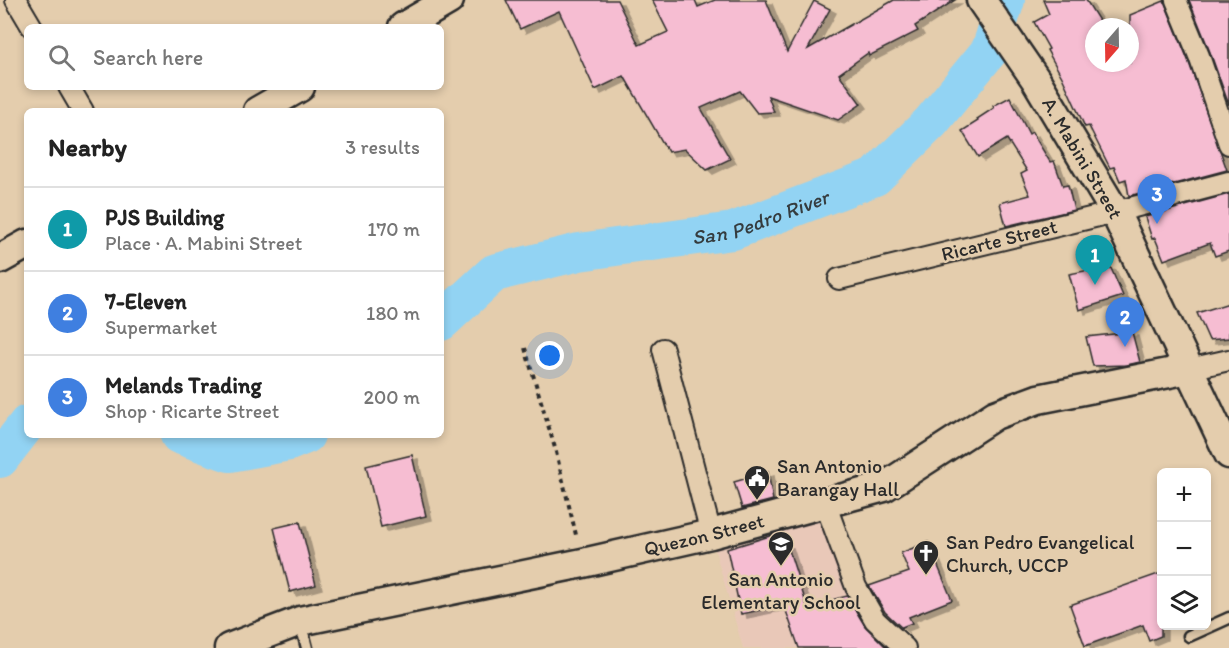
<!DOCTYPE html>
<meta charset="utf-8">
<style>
:root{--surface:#fff;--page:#f2f2f2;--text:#222;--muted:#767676;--line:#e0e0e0;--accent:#1a73e8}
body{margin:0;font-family:Itim,sans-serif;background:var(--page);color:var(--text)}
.controls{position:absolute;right:18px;bottom:18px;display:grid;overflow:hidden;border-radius:9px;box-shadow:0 3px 9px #0003}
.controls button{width:54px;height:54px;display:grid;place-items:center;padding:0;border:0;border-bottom:2px solid var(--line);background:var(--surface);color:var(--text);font:30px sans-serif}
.compass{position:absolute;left:1085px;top:18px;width:54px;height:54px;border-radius:50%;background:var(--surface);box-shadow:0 3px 9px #0003;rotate:200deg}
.you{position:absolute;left:550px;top:356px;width:21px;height:21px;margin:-15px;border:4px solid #fff;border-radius:50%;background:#1a73e8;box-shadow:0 0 0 9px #1a73e833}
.badge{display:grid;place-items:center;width:39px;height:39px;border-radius:50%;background:var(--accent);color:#fff;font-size:20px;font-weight:700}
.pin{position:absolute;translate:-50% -50px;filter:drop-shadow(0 2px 3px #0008)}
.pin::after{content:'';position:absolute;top:32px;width:21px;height:18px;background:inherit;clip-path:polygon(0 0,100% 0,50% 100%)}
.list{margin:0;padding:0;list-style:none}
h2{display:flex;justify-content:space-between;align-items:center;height:78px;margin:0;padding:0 24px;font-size:26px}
h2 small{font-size:20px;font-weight:400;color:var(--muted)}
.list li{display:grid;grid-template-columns:39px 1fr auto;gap:18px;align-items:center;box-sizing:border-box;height:84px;padding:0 24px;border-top:2px solid var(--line)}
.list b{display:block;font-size:22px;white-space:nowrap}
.list p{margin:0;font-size:20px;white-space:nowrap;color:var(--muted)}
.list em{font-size:20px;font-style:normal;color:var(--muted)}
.icon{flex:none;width:33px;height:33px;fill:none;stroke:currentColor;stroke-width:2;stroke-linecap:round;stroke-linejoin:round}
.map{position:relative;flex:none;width:1229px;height:648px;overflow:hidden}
.search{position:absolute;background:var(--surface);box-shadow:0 3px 9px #0003;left:24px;top:24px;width:420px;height:66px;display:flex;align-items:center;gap:15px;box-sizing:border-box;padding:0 21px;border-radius:9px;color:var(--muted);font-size:22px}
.panel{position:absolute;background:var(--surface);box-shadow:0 3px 9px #0003;left:24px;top:108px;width:420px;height:330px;border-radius:9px}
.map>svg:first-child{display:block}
.built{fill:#e9c8b8}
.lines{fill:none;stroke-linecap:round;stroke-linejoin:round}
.river{stroke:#92d3f3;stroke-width:38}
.building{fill:#f6bdd2;stroke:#2b2b2b;stroke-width:1.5;filter:url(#shadow)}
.lane-casing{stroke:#2b2b2b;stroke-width:15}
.street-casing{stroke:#2b2b2b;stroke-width:24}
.secondary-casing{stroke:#2b2b2b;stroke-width:33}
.path{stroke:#2b2b2b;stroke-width:4;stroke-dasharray:4.5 4.5;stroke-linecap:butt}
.lane{stroke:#e4cdad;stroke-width:10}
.street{stroke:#e4cdad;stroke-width:20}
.secondary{stroke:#e4cdad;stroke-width:28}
.labels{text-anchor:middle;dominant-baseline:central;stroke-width:5;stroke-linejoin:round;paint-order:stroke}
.street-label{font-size:20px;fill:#2b2b2b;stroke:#e4cdad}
.poi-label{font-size:20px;fill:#2b2b2b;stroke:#e4cdad;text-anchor:start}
.water-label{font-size:21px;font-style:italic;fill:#353c3f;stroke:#e4cdad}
</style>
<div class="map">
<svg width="1229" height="648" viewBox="0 0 1229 648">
<defs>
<filter id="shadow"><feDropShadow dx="6" dy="4" stdDeviation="0" flood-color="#0004"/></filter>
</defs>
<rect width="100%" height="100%" fill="#e4cdad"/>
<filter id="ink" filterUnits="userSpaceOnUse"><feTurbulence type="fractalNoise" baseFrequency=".0167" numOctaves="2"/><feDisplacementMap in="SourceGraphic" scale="12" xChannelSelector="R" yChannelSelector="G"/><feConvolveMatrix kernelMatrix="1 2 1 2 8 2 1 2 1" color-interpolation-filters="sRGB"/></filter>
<g filter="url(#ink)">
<polygon class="built" points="822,518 895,648 743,648 714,547"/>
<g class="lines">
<g class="river">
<path id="s1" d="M441 322 494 273 579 252 733 231 875 177 931 122 990 50 1006 0"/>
<polyline points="179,435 230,453 289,442 306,435"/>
<polyline points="0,459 27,424"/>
</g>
</g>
<g class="building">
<polygon points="506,0 617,0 639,45 668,32 652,0 695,0 698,7 715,0 766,0 787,52 814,1 830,9 808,49 894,0 955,0 915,26 918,31 869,56 868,53 839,74 861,104 838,120 768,96 774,112 757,113 740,91 701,108 730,159 707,170 685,149 668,152 624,76 595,90 559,11 520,29"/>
<polygon points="1043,0 1086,0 1103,27 1094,27 1094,63 1130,63 1130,15 1164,1 1188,60 1227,170 1129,196 1126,179 1120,181 1114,167 1110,168 1089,126 1085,127 1062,77 1047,50 1049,49 1034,22 1049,14"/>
<polygon points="1189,0 1229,0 1229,105 1210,52"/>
<polygon points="1010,97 1029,134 1032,132 1050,162 1054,161 1063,186 1068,185 1074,210 1006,226 1000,203 1030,195 1021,174 1027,171 1007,139 978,157 962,131 978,121 977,119 994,108 993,106"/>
<polygon points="1229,194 1229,251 1215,256 1210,243 1164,260 1155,238 1152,239 1145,217"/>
<polygon points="1110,266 1123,296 1079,310 1069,274"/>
<polygon points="1229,303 1229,338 1209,340 1197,313"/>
<polygon points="1132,332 1140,362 1127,365 1093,366 1086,337"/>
<polygon points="412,455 426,516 381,527 366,466"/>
<polygon points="768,472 773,500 742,508 734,482"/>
<polygon points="300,522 316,585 290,592 274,528"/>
<polygon points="773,535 776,547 787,544 807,606 847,596 865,626 887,648 799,648 784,605 741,614 727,549"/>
<polygon points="928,542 952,600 909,617 912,623 902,627 903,629 885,612 869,586 909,572 901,553"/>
<polygon points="1161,573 1161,636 1149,641 1143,625 1085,646 1070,605"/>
</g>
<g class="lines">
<g class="lane-casing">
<g id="lane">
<polyline points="300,621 307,648"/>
<polyline points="1189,636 1229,618"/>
</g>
</g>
<g class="street-casing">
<g id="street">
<polyline points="16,0 32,27"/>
<polyline points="1176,0 1199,56 1229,144"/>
<polyline points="69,87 83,111"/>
<polyline points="839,279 1115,212 1229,182"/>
<polyline points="663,349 711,534"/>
<polyline points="1189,369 1229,360"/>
<polyline points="825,503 856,587 875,620 905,648"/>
</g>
</g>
<g class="secondary-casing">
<g id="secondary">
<path id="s2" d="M981 0 1036 80 1115 212 1229 454"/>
<polyline points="403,27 449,0"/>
<polyline points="258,111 300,87"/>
<polyline points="0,259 27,244"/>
<path id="s3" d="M229 648 300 621 583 563 711 534 884 487 995 415 1038 399 1189 369"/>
</g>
</g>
<polyline class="path" points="525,348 555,448 577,539"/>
<use href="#lane" class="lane"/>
<use href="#street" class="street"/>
<use href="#secondary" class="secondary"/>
</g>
</g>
<defs>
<g id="civic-pin" transform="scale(1.35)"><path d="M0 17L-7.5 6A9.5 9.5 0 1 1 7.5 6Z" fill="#2b2b2b" stroke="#e4cdad"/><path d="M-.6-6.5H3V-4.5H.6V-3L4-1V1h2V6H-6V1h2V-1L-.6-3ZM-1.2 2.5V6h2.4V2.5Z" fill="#fff"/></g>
<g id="school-pin" transform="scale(1.35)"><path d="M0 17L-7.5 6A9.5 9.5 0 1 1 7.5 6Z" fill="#2b2b2b" stroke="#e4cdad"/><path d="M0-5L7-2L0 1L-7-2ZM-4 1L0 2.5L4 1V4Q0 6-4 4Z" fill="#fff"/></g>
<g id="church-pin" transform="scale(1.35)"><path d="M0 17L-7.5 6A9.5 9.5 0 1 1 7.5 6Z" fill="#2b2b2b" stroke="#e4cdad"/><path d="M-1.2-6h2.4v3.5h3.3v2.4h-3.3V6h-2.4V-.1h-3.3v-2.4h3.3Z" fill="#fff"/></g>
</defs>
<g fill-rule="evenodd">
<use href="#civic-pin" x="757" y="478"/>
<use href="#school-pin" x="781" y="544"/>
<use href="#church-pin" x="926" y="553"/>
</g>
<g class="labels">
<g class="street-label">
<text stroke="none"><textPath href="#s2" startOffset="188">A. Mabini Street</textPath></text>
<text transform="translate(999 240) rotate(-14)">Ricarte Street</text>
<text stroke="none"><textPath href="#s3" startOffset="489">Quezon Street</textPath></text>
</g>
<g class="poi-label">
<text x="777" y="466">San Antonio<tspan x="777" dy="23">Barangay Hall</tspan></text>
<text x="946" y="542">San Pedro Evangelical<tspan x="946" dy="23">Church, UCCP</tspan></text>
<text x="781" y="579" text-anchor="middle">San Antonio<tspan x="781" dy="23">Elementary School</tspan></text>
</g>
<g class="water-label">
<text stroke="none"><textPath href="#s1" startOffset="345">San Pedro River</textPath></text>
</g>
</g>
</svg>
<div class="controls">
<button>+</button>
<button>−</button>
<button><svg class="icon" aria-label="layers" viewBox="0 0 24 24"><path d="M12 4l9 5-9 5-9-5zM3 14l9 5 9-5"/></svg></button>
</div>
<svg class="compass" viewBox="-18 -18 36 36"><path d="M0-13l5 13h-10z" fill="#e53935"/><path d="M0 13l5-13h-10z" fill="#767676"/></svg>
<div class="you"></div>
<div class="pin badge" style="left:1095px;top:285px;background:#0f9aa8">1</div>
<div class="pin badge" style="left:1125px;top:347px;background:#3f7fe0">2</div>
<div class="pin badge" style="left:1157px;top:224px;background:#3f7fe0">3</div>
<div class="search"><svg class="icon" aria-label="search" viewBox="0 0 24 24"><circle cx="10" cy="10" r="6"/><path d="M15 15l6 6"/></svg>Search here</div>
<section class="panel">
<h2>Nearby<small>3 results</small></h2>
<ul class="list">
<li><span class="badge" style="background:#0f9aa8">1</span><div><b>PJS Building</b><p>Place · A. Mabini Street</p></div><em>170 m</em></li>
<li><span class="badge" style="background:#3f7fe0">2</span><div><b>7-Eleven</b><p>Supermarket</p></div><em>180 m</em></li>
<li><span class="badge" style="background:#3f7fe0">3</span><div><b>Melands Trading</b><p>Shop · Ricarte Street</p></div><em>200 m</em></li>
</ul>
</section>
</div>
